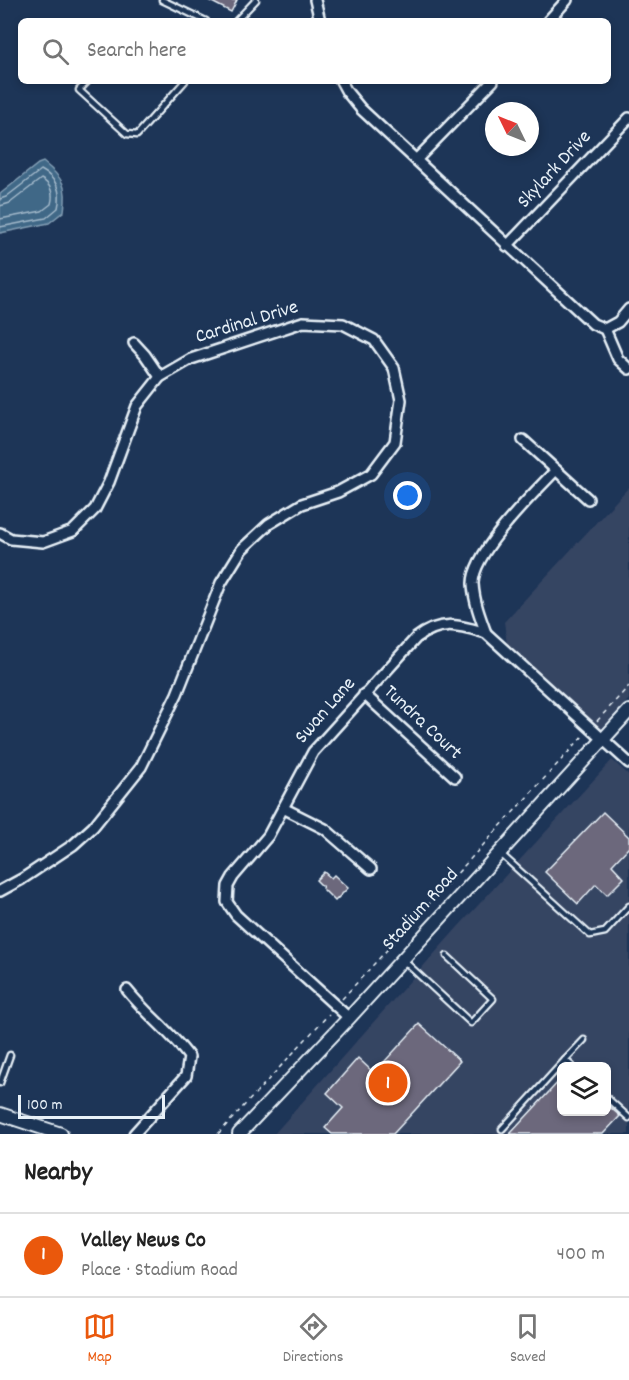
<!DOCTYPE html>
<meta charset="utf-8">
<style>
:root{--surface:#fff;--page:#f2f2f2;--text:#222;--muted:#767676;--line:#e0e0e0;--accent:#ea580c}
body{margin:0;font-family:Dekko,sans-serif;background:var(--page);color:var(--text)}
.controls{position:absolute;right:18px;bottom:18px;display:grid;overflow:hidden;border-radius:9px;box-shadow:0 3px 9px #0003}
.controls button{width:54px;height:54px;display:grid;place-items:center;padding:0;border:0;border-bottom:2px solid var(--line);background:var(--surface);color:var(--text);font:30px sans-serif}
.compass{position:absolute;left:485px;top:102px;width:54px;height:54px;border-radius:50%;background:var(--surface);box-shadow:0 3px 9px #0003;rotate:313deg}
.scale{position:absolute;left:18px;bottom:15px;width:147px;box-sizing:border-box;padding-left:6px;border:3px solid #e8f1f8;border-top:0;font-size:16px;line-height:21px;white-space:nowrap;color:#e8f1f8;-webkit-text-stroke:4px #1d3557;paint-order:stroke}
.you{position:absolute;left:408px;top:496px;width:21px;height:21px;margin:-15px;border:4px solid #fff;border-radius:50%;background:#1a73e8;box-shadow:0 0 0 9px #1a73e833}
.badge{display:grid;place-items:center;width:39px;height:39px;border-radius:50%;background:var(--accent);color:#fff;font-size:20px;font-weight:700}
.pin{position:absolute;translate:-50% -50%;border:3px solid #fff;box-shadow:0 2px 6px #0006}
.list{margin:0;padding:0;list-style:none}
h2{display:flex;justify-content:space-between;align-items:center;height:78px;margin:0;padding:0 24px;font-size:26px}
h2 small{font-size:20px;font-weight:400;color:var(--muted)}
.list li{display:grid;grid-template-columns:39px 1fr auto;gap:18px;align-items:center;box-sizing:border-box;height:84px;padding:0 24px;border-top:2px solid var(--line)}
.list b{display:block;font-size:22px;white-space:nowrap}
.list p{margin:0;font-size:20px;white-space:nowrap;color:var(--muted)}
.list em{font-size:20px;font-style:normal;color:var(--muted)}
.icon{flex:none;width:33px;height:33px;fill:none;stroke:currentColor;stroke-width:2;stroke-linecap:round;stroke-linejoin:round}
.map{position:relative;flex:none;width:629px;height:1134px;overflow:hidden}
.search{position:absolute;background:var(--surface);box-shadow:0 3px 9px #0003;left:18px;right:18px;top:18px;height:66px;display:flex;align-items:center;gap:15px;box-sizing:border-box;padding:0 21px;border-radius:9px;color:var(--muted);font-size:22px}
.sheet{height:162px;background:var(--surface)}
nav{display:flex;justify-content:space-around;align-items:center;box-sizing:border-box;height:84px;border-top:2px solid var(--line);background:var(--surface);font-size:16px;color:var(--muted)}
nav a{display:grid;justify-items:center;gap:3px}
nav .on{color:var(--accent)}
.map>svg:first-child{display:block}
.built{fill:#354462;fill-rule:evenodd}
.water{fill:#3f6787;stroke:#839eb4;stroke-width:1.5}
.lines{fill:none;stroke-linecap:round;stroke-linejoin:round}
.shore{stroke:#a4bacb;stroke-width:1.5}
.building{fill:#6c677b;stroke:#e8f1f8;stroke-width:1.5}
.service-casing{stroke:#e8f1f8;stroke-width:9}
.minor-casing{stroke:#e8f1f8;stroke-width:14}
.tertiary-casing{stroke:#e8f1f8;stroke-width:16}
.path{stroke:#e8f1f8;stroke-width:1.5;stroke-dasharray:4.5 4.5;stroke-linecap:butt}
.service{stroke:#1d3557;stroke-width:4.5}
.minor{stroke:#1d3557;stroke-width:9}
.tertiary{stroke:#1d3557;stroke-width:12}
.labels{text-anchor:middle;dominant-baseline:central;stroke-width:4.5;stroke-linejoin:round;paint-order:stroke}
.street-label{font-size:20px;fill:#e8f1f8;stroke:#1d3557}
</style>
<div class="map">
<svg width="629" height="1134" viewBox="0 0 629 1134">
<rect width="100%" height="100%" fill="#1d3557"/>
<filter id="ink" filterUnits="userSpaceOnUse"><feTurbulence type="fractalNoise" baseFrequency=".0167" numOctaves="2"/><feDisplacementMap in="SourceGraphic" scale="12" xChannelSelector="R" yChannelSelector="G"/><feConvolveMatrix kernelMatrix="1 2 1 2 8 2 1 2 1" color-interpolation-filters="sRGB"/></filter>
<g filter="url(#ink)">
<g class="built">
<polygon points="629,487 629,699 601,729 507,644 504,622"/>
<path d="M612 760 629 775V1134H274L458 927ZM562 1066H606V1112H562Z"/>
</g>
<path class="water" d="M43 162C63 178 68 186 64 211L49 223 0 233V194L38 164Z"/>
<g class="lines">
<g class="shore">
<path d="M0 199 6 197 41 170C56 178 62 191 58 208L46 218 0 227"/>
<path d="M0 206 10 203 41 179C51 184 54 194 51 204L42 211 0 219"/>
</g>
</g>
<g class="building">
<polygon points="208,0 237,0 231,12"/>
<polygon points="603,812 629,837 629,847 612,865 624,878 607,895 596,884 578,904 545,872"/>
<polygon points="324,872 331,878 334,875 348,888 335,901 322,888 323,887 316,880"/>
<polygon points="419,1024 460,1061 393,1134 332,1134 325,1128 343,1108 327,1093 358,1058 374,1073"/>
<polygon points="561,1079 561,1112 606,1112 606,1104 620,1116 603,1134 510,1134"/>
</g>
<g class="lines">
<g class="service-casing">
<g id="service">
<polyline points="162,0 206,21"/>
<polyline points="236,21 256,0"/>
<polyline points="88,81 79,90 127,134 137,135 185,81"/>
<polyline points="502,855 590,935 605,932 629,906"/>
<polyline points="404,961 471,1023 493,999 447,956"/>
<polyline points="565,1060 584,1040"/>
<polyline points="0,1083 10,1055"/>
<polyline points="606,1097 629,1118"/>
<polyline points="502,1129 565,1060 572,1066"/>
</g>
</g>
<g class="minor-casing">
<g id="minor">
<polyline points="315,0 320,21"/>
<polyline points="548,21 567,0"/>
<polyline points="341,81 347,92 361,109 593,324 605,329 618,322 629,309"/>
<polyline points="416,160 493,81"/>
<polyline points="507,246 629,118"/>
<polyline points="605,329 618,359 629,369"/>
<polyline points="134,343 145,355 160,377"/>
<polyline points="523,440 588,499"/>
<polyline points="0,533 11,539 43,542 73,531 95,509 109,482 137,406 160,377 191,359 303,322 343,324 374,340 394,368 401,400 395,442 371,474 338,492 302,504 269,524 242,549 221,583 177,694 141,767 93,827 73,845 22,879 0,891"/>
<path d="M486 633C480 617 474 601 473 584 472 553 534 493 556 470"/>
<polyline points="364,694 455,777"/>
<polyline points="283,808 325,829 371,869"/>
<path d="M127 990C147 1015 170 1031 189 1057L186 1076 134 1134"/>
<path d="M349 1018 236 915 227 902 228 886 233 877 268 836 313 752 416 638C441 619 458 625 486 633L629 763"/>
</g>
</g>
<g class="tertiary-casing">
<g id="tertiary">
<polyline points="0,1114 61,1134"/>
<polyline points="239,1134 349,1018 629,711"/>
</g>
</g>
<g class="path">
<polyline points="597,721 629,686"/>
<polyline points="342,999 584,735"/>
<polyline points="218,1134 329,1014"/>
</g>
<use href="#service" class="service"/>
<use href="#minor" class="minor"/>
<use href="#tertiary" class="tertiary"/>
</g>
</g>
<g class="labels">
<g class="street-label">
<text transform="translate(555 170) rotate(-47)">Skylark Drive</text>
<text transform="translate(247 323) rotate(-17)">Cardinal Drive</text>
<text transform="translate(326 711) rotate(-49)">Swan Lane</text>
<text transform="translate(422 723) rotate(43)">Tundra Court</text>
<text transform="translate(421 910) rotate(-48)">Stadium Road</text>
</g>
</g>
</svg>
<div class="controls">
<button><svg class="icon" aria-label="layers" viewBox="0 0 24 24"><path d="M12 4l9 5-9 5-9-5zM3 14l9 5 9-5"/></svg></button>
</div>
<svg class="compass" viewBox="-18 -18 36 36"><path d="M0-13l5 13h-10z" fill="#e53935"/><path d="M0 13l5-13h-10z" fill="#767676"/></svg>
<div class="scale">100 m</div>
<div class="you"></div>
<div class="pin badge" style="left:388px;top:1083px">1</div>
<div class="search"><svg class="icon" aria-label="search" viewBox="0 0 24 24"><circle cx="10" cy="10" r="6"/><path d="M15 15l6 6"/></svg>Search here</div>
</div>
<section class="sheet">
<h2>Nearby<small></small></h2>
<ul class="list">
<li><span class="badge">1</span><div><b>Valley News Co</b><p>Place · Stadium Road</p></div><em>400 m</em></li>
</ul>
</section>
<nav>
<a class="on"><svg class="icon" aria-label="map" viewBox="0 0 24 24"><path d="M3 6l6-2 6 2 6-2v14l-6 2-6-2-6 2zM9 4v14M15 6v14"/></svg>Map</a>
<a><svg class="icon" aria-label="directions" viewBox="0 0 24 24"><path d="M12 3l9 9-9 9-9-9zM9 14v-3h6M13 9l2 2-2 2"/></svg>Directions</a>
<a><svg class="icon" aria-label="saved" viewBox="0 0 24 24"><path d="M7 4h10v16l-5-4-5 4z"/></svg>Saved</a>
</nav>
